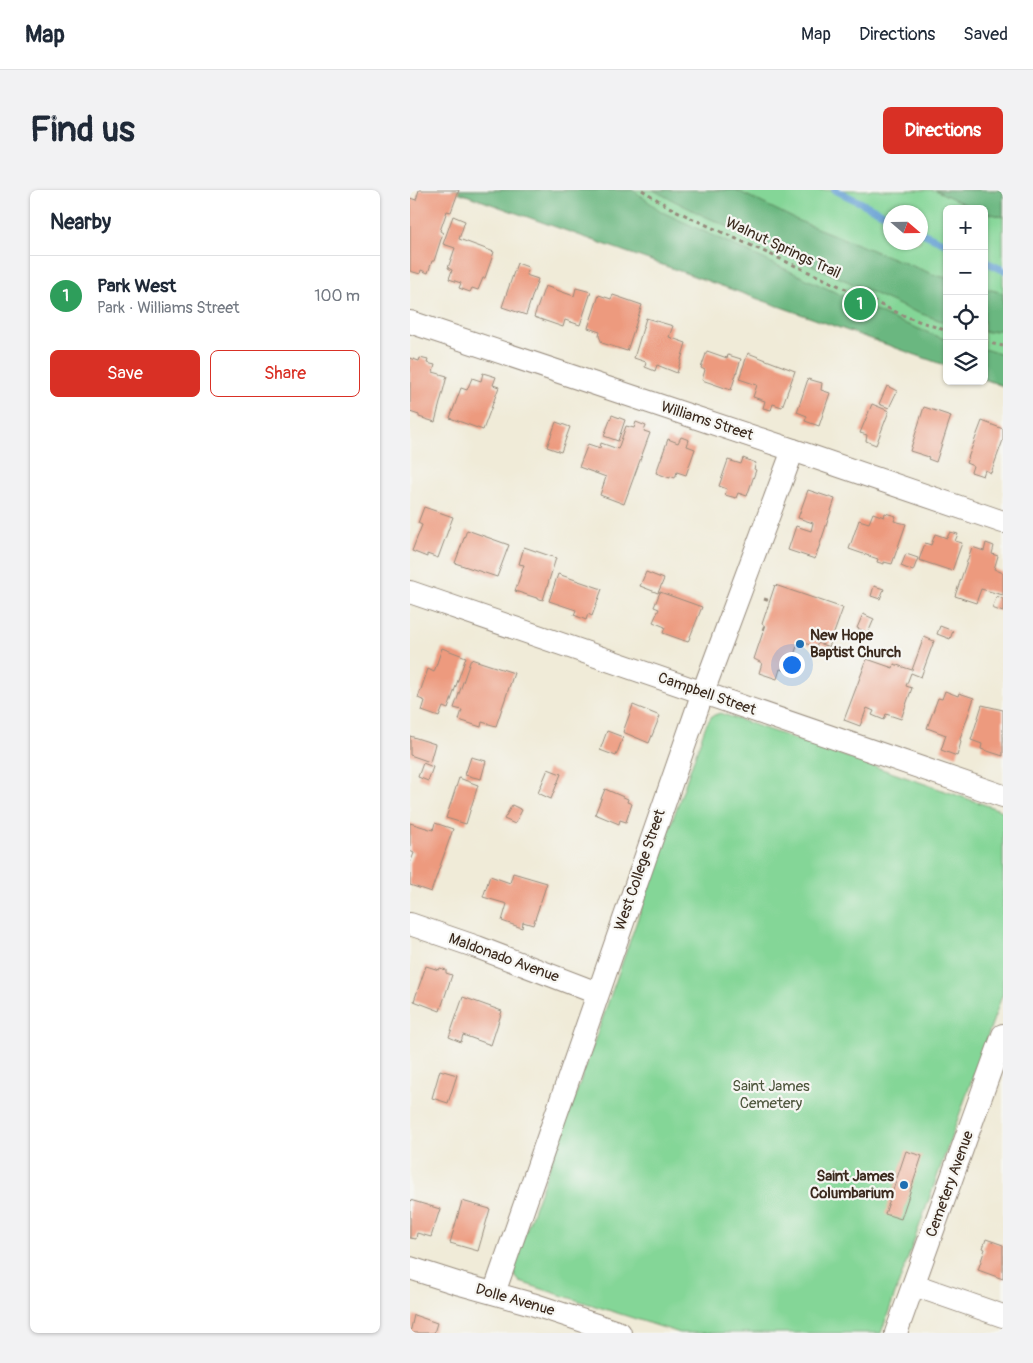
<!DOCTYPE html>
<meta charset="utf-8">
<style>
:root{--surface:#fff;--page:#f2f2f3;--text:#1f2937;--muted:#747a83;--line:#e0e1e3;--accent:#d93025}
body{margin:0;font-family:Pangolin,sans-serif;background:var(--page);color:var(--text)}
.controls{position:absolute;right:15px;top:15px;display:grid;overflow:hidden;border-radius:8px;box-shadow:0 1px 4px #0004}
.controls button{width:45px;height:45px;display:grid;place-items:center;padding:0;border:0;border-bottom:1px solid var(--line);background:var(--surface);color:var(--text);font:25px sans-serif}
.compass{position:absolute;left:473px;top:15px;width:45px;height:45px;border-radius:50%;background:var(--surface);box-shadow:0 1px 4px #0004;rotate:110deg}
.you{position:absolute;left:381px;top:474px;width:18px;height:18px;margin:-12px;border:4px solid #fff;border-radius:50%;background:#1a73e8;box-shadow:0 0 0 8px #1a73e833}
.badge{display:grid;place-items:center;width:32px;height:32px;border-radius:50%;background:var(--accent);color:#fff;font-size:16px;font-weight:700}
.pin{position:absolute;translate:-50% -50%;border:2px solid #fff;box-shadow:0 1px 5px #0006}
.list{margin:0;padding:0;list-style:none}
h2{display:flex;justify-content:space-between;align-items:center;height:65px;margin:0;padding:0 20px;font-size:21px}
h2 small{font-size:16px;font-weight:400;color:var(--muted)}
.list li{display:grid;grid-template-columns:32px 1fr auto;gap:15px;align-items:center;box-sizing:border-box;height:80px;padding:0 20px;border-top:1px solid var(--line)}
.list b{display:block;font-size:19px;white-space:nowrap}
.list p{margin:0;font-size:16px;white-space:nowrap;color:var(--muted)}
.list em{font-size:16px;font-style:normal;color:var(--muted)}
.actions{display:flex;gap:10px;padding:15px 20px}
.actions a{flex:1;padding:11px 0;border:1px solid var(--accent);border-radius:8px;text-align:center;font-size:18px;color:var(--accent)}
.actions .main{background:var(--accent);color:#fff}
.icon{flex:none;width:28px;height:28px;fill:none;stroke:currentColor;stroke-width:2;stroke-linecap:round;stroke-linejoin:round}
.map{position:relative;flex:none;width:593px;height:1143px;overflow:hidden;border-radius:8px}
header{display:flex;align-items:center;gap:30px;box-sizing:border-box;height:70px;padding:0 25px;background:var(--surface);border-bottom:1px solid var(--line)}
header strong{font-size:24px}
nav{display:flex;gap:28px;margin-inline-start:auto;font-size:18px}
.intro{display:flex;align-items:center;justify-content:space-between;box-sizing:border-box;height:120px;padding:0 30px}
h1{margin:0;font-size:35px}
.button{padding:12px 22px;border-radius:8px;background:var(--accent);color:#fff;font-size:18px;font-weight:700}
main{display:flex;gap:30px;padding:0 30px}
aside{flex:1;background:var(--surface);border-radius:8px;box-shadow:0 1px 4px #0004}
.map>svg:first-child{display:block}
.green{fill:#84d697;stroke:#60805a;fill-rule:evenodd}
.forest{fill:#6bb780;stroke:#53704f}
.lines{fill:none;stroke-linecap:round;stroke-linejoin:round}
.stream{stroke:#629ed3;stroke-width:7}
.building{fill:#ed9a7e}
.street-casing{stroke:#968a7b;stroke-width:24}
.path{stroke:#968a7b;stroke-width:3;stroke-dasharray:4 4;stroke-linecap:butt}
.street{stroke:#fff;stroke-width:22}
.poi-dot{fill:#1f6fb2;stroke:#f6f6f2;stroke-width:2}
.labels{text-anchor:middle;dominant-baseline:central;stroke-width:4.5;stroke-linejoin:round;paint-order:stroke}
.street-label{font-size:15px;fill:#3b2a1e;stroke:#f6f6f2}
.poi-label{font-size:15px;font-weight:bold;fill:#3b2a1e;stroke:#f6f6f2;text-anchor:start}
.park-label{font-size:15px;fill:#4d553c;stroke:#f6f6f2}
</style>
<header>
<strong>Map</strong>
<nav><a>Map</a><a>Directions</a><a>Saved</a></nav>
</header>
<div class="intro"><h1>Find us</h1><a class="button">Directions</a></div>
<main>
<aside>
<h2>Nearby<small></small></h2>
<ul class="list">
<li><span class="badge" style="background:#2e9e5b">1</span><div><b>Park West</b><p>Park · Williams Street</p></div><em>100 m</em></li>
</ul>
<div class="actions"><a class="main">Save</a><a>Share</a></div>
</aside>
<div class="map">
<svg width="593" height="1143" viewBox="0 0 593 1143">
<rect width="100%" height="100%" fill="#f6f6f2"/>
<filter id="ink" filterUnits="userSpaceOnUse"><feTurbulence type="fractalNoise" baseFrequency=".02" numOctaves="2"/><feDisplacementMap in="SourceGraphic" scale="10" xChannelSelector="R" yChannelSelector="G"/><feConvolveMatrix kernelMatrix="1 2 1 2 8 2 1 2 1" color-interpolation-filters="sRGB"/></filter>
<filter id="wash" filterUnits="userSpaceOnUse"><feTurbulence type="fractalNoise" baseFrequency=".0096" numOctaves="4" result="noise"/><feDisplacementMap in="SourceGraphic" scale="20" xChannelSelector="R" yChannelSelector="G"/><feGaussianBlur stdDeviation="1.12" result="paint"/><feColorMatrix in="noise" values="0 0 0 0 0 0 0 0 0 0 0 0 0 0 0 0 0 1.4 0 .05"/><feComposite in="paint" operator="in"/></filter>
<g filter="url(#wash)">
<rect width="100%" height="100%" fill="#f0ebd8"/>
<g class="green">
<path d="M42 0H593V196L574 189V19H537V176ZM480 22H510V52H480Z"/>
<polygon points="310,523 593,621 593,803 471,1143 270,1143 110,1092 105,1086 104,1074 168,898 296,535 302,526"/>
</g>
<g class="forest">
<polygon points="42,0 223,0 252,22 483,129 537,150 537,176"/>
<polygon points="243,0 326,0 389,31 525,85 537,88 537,133 498,119 290,24"/>
<polygon points="525,0 593,0 593,27 574,22 574,19 565,19"/>
<polygon points="574,98 593,103 593,139 579,142 574,142"/>
<polygon points="574,159 593,165 593,196 574,189"/>
</g>
<g class="lines">
<g class="stream">
<polyline points="425,0 480,27"/>
<polyline points="510,42 537,54"/>
<polyline points="574,71 593,80"/>
</g>
</g>
<g id="blocks">
<g class="building">
<polygon points="9,0 49,0 41,22 37,21 30,41 33,43 24,71 22,71 18,83 11,80 10,84 0,81 0,8 6,10"/>
<polygon points="43,26 55,31 49,49 84,62 75,88 73,88 68,100 62,98 60,102 49,98 51,93 39,89 42,80 38,78 45,58 33,54"/>
<polygon points="107,73 118,77 116,85 128,89 116,125 92,117"/>
<polygon points="135,96 164,106 166,98 181,102 170,135 155,130 153,137 124,127"/>
<polygon points="189,105 201,109 203,105 232,115 217,161 192,153 189,146 190,142 178,138"/>
<polygon points="236,128 263,136 259,147 276,153 267,183 247,175 245,181 235,177 236,172 224,168"/>
<polygon points="297,161 317,168 318,165 331,169 321,200 292,190 295,180 291,178"/>
<polygon points="338,163 385,181 372,217 363,214 361,220 353,218 355,211 343,207 347,195 329,189"/>
<polygon points="0,168 9,171 10,168 18,170 17,173 25,175 23,182 37,186 25,232 9,227 9,225 0,222"/>
<polygon points="73,183 86,187 83,195 89,197 73,240 40,228 51,198 57,200 62,188 71,191"/>
<polygon points="398,189 412,193 411,200 420,203 409,236 395,231 397,226 387,222"/>
<polygon points="477,196 487,201 479,218 469,214"/>
<polygon points="462,214 479,221 466,255 456,251 457,245 450,243"/>
<polygon points="514,217 541,226 526,272 518,269 519,267 500,261"/>
<polygon points="202,225 215,230 208,251 194,246"/>
<polygon points="572,231 593,239 593,250 581,283 575,280 573,286 561,282 563,276 556,273"/>
<polygon points="146,232 160,237 151,262 137,257"/>
<polygon points="226,232 236,236 234,241 240,243 214,314 190,305 196,287 169,277 178,254 190,258 191,253 208,259 216,236 224,238"/>
<polygon points="271,247 279,250 277,256 285,259 276,285 267,282 265,288 260,286 260,288 246,283 258,249 268,253"/>
<polygon points="333,268 346,273 344,279 346,280 337,306 328,303 326,308 315,305 317,299 309,296 318,270 331,274"/>
<polygon points="398,300 425,309 405,369 378,360 386,336 401,341 403,333 388,328"/>
<polygon points="14,317 43,327 28,368 17,364 17,367 2,361 12,335 8,333"/>
<polygon points="463,323 474,327 475,323 486,326 484,331 496,334 482,374 474,372 474,374 467,372 468,369 439,359 449,330 459,333"/>
<polygon points="57,340 99,355 87,387 45,373"/>
<polygon points="540,342 548,344 545,351 552,353 542,381 509,370 515,353 521,355 525,344 537,348"/>
<polygon points="576,353 584,356 582,364 588,366 584,379 593,383 593,405 571,399 566,413 545,406 562,357 574,361"/>
<polygon points="114,357 146,368 133,410 105,401 114,375 109,374"/>
<polygon points="496,364 508,368 503,381 491,376"/>
<polygon points="236,382 254,389 248,403 230,396"/>
<polygon points="148,384 192,399 182,426 178,424 176,430 164,425 166,420 139,411"/>
<polygon points="365,395 433,418 419,457 408,453 406,457 389,451 378,481 370,479 367,489 349,483 352,473 344,469 355,436 352,434"/>
<polygon points="464,396 474,399 470,409 461,406"/>
<polygon points="250,402 292,417 278,452 253,443 255,437 243,432 249,419 244,417"/>
<polygon points="587,406 593,409 593,422 582,418"/>
<polygon points="453,424 464,429 458,443 447,438"/>
<polygon points="530,436 543,441 540,449 527,444"/>
<polygon points="514,447 524,451 511,487 501,483 496,496 502,498 491,529 476,524 474,530 462,525 464,521 457,518 450,536 434,530 457,469 483,478 484,474 502,480"/>
<polygon points="32,458 56,467 38,519 33,517 29,527 12,521 15,511 8,508 18,479 24,482"/>
<polygon points="61,469 104,483 86,536 72,532 71,537 49,530 52,520 44,518"/>
<polygon points="535,501 548,506 549,503 564,508 550,549 551,552 547,566 531,560 536,545 517,538 528,508 532,509"/>
<polygon points="223,515 250,526 239,553 213,542"/>
<polygon points="572,515 593,520 593,566 571,559 572,554 561,550"/>
<polygon points="197,541 213,547 206,566 190,560"/>
<polygon points="0,546 25,554 20,572 0,565"/>
<polygon points="61,567 76,571 71,589 55,585"/>
<polygon points="13,573 23,577 18,591 8,587"/>
<polygon points="138,579 151,584 141,609 128,603"/>
<polygon points="49,588 68,595 56,634 36,628"/>
<polygon points="195,599 218,609 217,612 222,614 216,632 210,630 209,634 185,624"/>
<polygon points="102,615 112,620 105,634 94,629"/>
<polygon points="0,633 23,640 25,633 43,639 21,702 0,695 0,674 4,663 0,661"/>
<polygon points="103,683 137,693 123,735 113,732 112,738 92,731 97,714 73,707 80,686 100,693"/>
<polygon points="16,776 29,780 30,778 36,780 36,783 42,785 30,821 4,811"/>
<polygon points="53,807 92,821 81,855 53,845 51,852 39,847"/>
<polygon points="30,880 47,885 38,913 22,908"/>
<polygon points="496,961 512,966 491,1029 475,1024"/>
<polygon points="0,1010 30,1019 21,1047 7,1043 6,1049 0,1048"/>
<polygon points="52,1011 80,1019 68,1061 40,1053"/>
<polygon points="576,1049 593,1055 593,1089 568,1080 575,1059 573,1058"/>
<polygon points="4,1125 27,1133 24,1143 0,1143"/>
</g>
</g>
</g>
<g filter="url(#ink)">
<use href="#blocks" fill-opacity="0" stroke="#968a7b" stroke-width="1"/>
<g class="lines">
<g class="street-casing">
<g id="street">
<polyline points="0,132 383,260 593,332"/>
<polyline points="0,402 593,606"/>
<polyline points="0,734 67,757 187,803"/>
<polyline points="0,1078 50,1094 122,1114 210,1143"/>
<polyline points="504,1095 593,1126"/>
<polyline points="84,1103 293,502 383,260"/>
<polyline points="486,1143 593,845"/>
</g>
</g>
<g class="path">
<polyline points="232,0 259,17 281,28 497,127 537,141"/>
<polyline points="574,152 593,156"/>
<polyline points="354,409 360,411"/>
<polyline points="353,440 355,435"/>
</g>
<use href="#street" class="street"/>
</g>
</g>
<g class="poi-dot">
<circle cx="390" cy="454" r="5"/>
<circle cx="494" cy="995" r="5"/>
</g>
<g class="labels">
<g class="street-label">
<text transform="translate(373 58) rotate(25)">Walnut Springs Trail</text>
<text transform="translate(297 231) rotate(18)">Williams Street</text>
<text transform="translate(297 504) rotate(19)">Campbell Street</text>
<text transform="translate(230 680) rotate(-71)">West College Street</text>
<text transform="translate(94 768) rotate(20)">Maldonado Avenue</text>
<text transform="translate(540 994) rotate(-70)">Cemetery Avenue</text>
<text transform="translate(105 1110) rotate(16)">Dolle Avenue</text>
</g>
<g class="poi-label">
<text x="400" y="445">New Hope<tspan x="400" dy="17">Baptist Church</tspan></text>
<text x="484" y="986" text-anchor="end">Saint James<tspan x="484" dy="17">Columbarium</tspan></text>
</g>
<g class="park-label">
<text x="361" y="896">Saint James<tspan x="361" dy="17">Cemetery</tspan></text>
</g>
</g>
</svg>
<div class="controls">
<button>+</button>
<button>−</button>
<button><svg class="icon" aria-label="locate" viewBox="0 0 24 24"><circle cx="12" cy="12" r="6"/><path d="M12 2v4M12 18v4M2 12h4M18 12h4"/></svg></button>
<button><svg class="icon" aria-label="layers" viewBox="0 0 24 24"><path d="M12 4l9 5-9 5-9-5zM3 14l9 5 9-5"/></svg></button>
</div>
<svg class="compass" viewBox="-18 -18 36 36"><path d="M0-13l5 13h-10z" fill="#e53935"/><path d="M0 13l5-13h-10z" fill="#747a83"/></svg>
<div class="you"></div>
<div class="pin badge" style="left:450px;top:114px;background:#2e9e5b">1</div>
</div>
</main>
